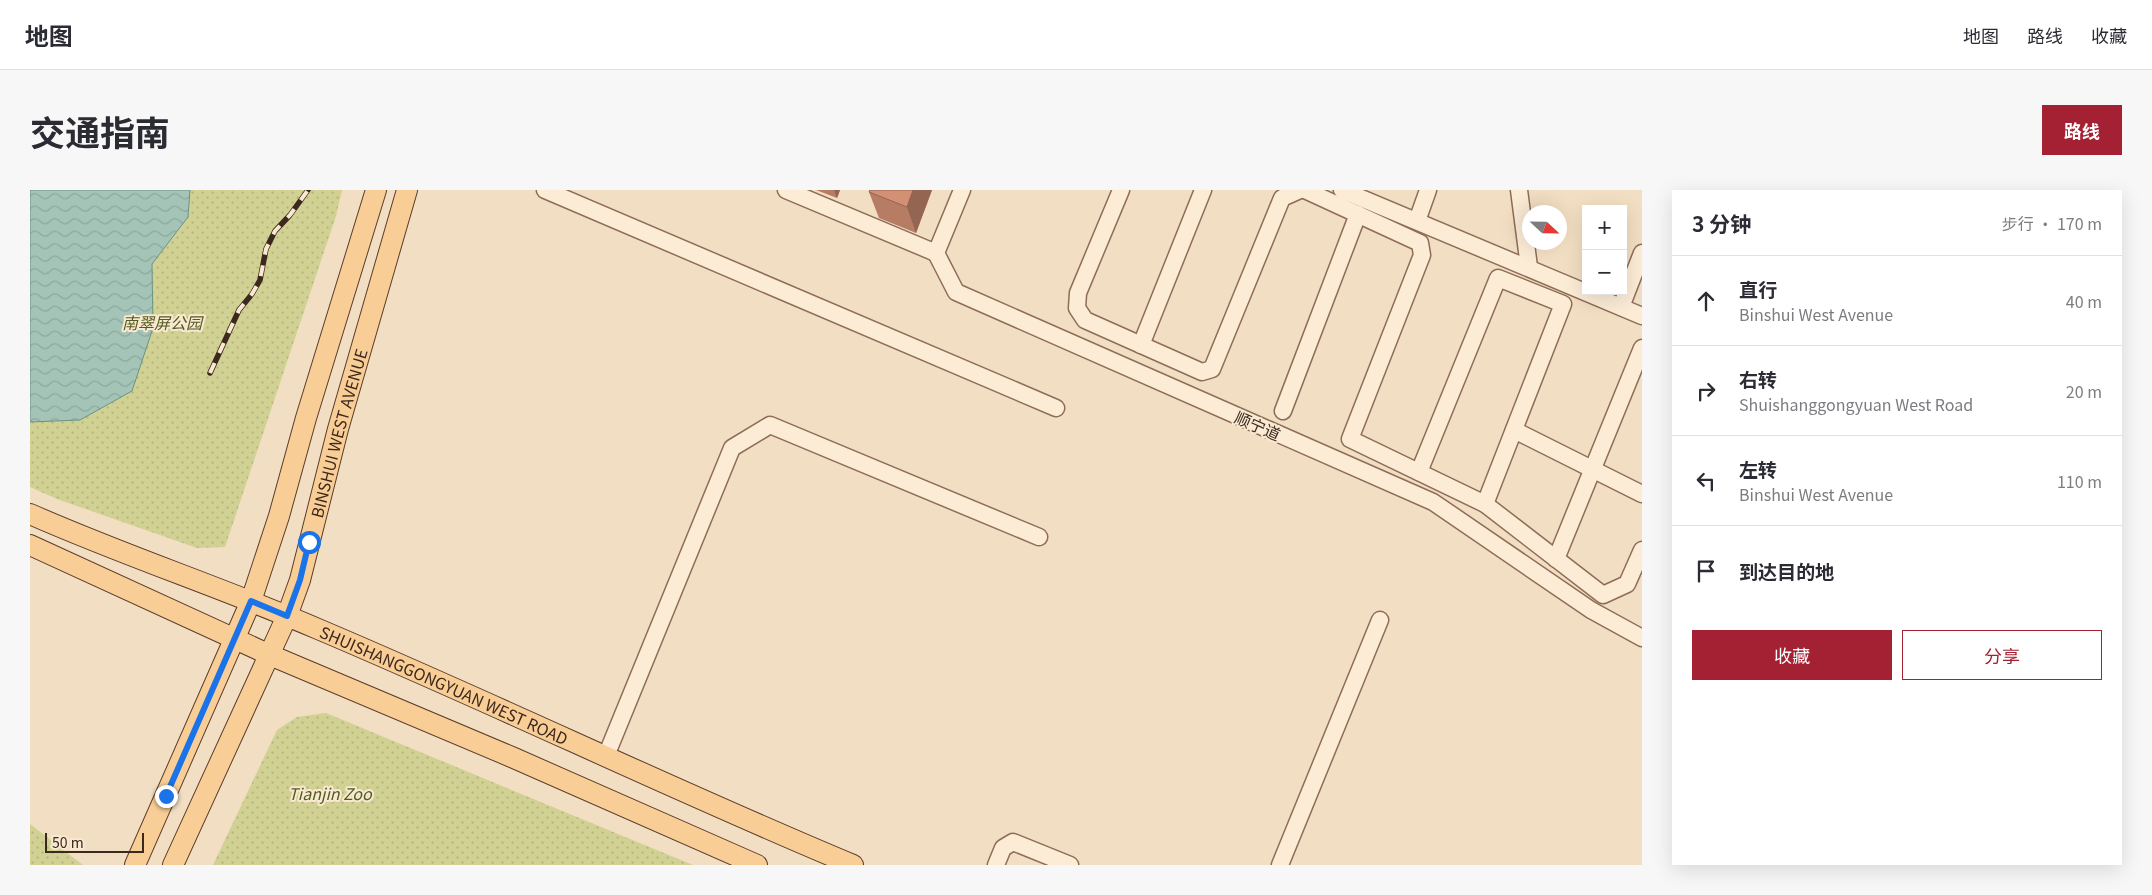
<!DOCTYPE html>
<html lang="zh">
<meta charset="utf-8">
<style>
:root{--surface:#fff;--page:#f7f7f7;--text:#2b2b33;--muted:#7c7c81;--line:#e1e1e2;--accent:#a32132}
body{margin:0;font-family:Georgia,"Noto Sans SC",serif;background:var(--page);color:var(--text)}
.controls{position:absolute;right:15px;top:15px;display:grid;overflow:hidden;border-radius:0px;box-shadow:0 5px 20px #0002}
.controls button{width:45px;height:45px;display:grid;place-items:center;padding:0;border:0;border-bottom:1px solid var(--line);background:var(--surface);color:var(--text);font:25px sans-serif}
.compass{position:absolute;left:1492px;top:15px;width:45px;height:45px;border-radius:50%;background:var(--surface);box-shadow:0 5px 20px #0002;rotate:112deg}
.scale{position:absolute;left:15px;bottom:12px;width:99px;box-sizing:border-box;padding-left:5px;border:2px solid #3c281d;border-top:0;font-size:14px;line-height:18px;white-space:nowrap;color:#3c281d;-webkit-text-stroke:4px #f9e9d2;paint-order:stroke}
.stop{position:absolute;width:15px;height:15px;margin:-11px;border:4px solid #1a73e8;border-radius:50%;background:#fff}
.stop.end{background:#1a73e8;border-color:#fff;box-shadow:0 1px 5px #0008}
.list{margin:0;padding:0;list-style:none}
h2{display:flex;justify-content:space-between;align-items:center;height:65px;margin:0;padding:0 20px;font-size:21px}
h2 small{font-size:16px;font-weight:400;color:var(--muted)}
.list li{display:grid;grid-template-columns:32px 1fr auto;gap:15px;align-items:center;box-sizing:border-box;height:90px;padding:0 20px;border-top:1px solid var(--line)}
.list b{display:block;font-size:19px;white-space:nowrap}
.list p{margin:0;font-size:16px;white-space:nowrap;color:var(--muted)}
.list em{font-size:16px;font-style:normal;color:var(--muted)}
.actions{display:flex;gap:10px;padding:15px 20px}
.actions a{flex:1;padding:11px 0;border:1px solid var(--accent);border-radius:0px;text-align:center;font-size:18px;color:var(--accent)}
.actions .main{background:var(--accent);color:#fff}
.icon{flex:none;width:28px;height:28px;fill:none;stroke:currentColor;stroke-width:2;stroke-linecap:round;stroke-linejoin:round}
.map{position:relative;flex:none;width:1612px;height:675px;overflow:hidden;border-radius:0px}
header{display:flex;align-items:center;gap:30px;box-sizing:border-box;height:70px;padding:0 25px;background:var(--surface);border-bottom:1px solid var(--line)}
header strong{font-size:24px}
nav{display:flex;gap:28px;margin-inline-start:auto;font-size:18px}
.intro{display:flex;align-items:center;justify-content:space-between;box-sizing:border-box;height:120px;padding:0 30px}
h1{margin:0;font-size:35px}
.button{padding:12px 22px;border-radius:0px;background:var(--accent);color:#fff;font-size:18px;font-weight:700}
main{display:flex;gap:30px;padding:0 30px}
aside{flex:1;background:var(--surface);border-radius:0px;box-shadow:0 5px 20px #0002}
.map>svg:first-child{display:block}
.grass{fill:url(#grass-dots)}
.water{fill:url(#water-waves);stroke:#6a9484}
.lines{fill:none;stroke-linecap:round;stroke-linejoin:round}
.minor-casing{stroke:#8e6d57;stroke-width:19}
.major-casing{stroke:#5b3c2b;stroke-width:22}
.minor{stroke:#fcecd6;stroke-width:16}
.major{stroke:#f9ce96;stroke-width:20}
.rail-casing{stroke:#3c281d;stroke-width:5.5}
.rail{stroke:#f9e9d2;stroke-width:4;stroke-dasharray:11;stroke-linecap:butt}
.wall{fill:#b67c64}
.shaded-wall{fill:#946551}
.building{fill:#d49074;stroke:#946551}
.route{stroke:#1a73e8;stroke-width:6}
.labels{text-anchor:middle;dominant-baseline:central;stroke-width:4;stroke-linejoin:round;paint-order:stroke}
.park-label{font-size:16px;font-style:italic;fill:#535b21;stroke:#f9e9d2}
.street-label{font-size:16px;fill:#3c281d;stroke:#f9e9d2}
</style>
<header>
<strong>地图</strong>
<nav><a>地图</a><a>路线</a><a>收藏</a></nav>
</header>
<div class="intro"><h1>交通指南</h1><a class="button">路线</a></div>
<main>
<div class="map">
<svg width="1612" height="675" viewBox="0 0 1612 675">
<defs>
<pattern id="grass-dots" width="8" height="8" patternUnits="userSpaceOnUse" patternTransform="scale(1.25)"><rect width="8" height="8" fill="#d1d194"/><path d="M2 2h.1M6 6h.1" fill="none" stroke="#b4b37f" stroke-width="1.8" stroke-linecap="round"/></pattern>
<pattern id="water-waves" width="16" height="10" patternUnits="userSpaceOnUse" patternTransform="scale(1.25)"><rect width="16" height="10" fill="#a4c4b7"/><path d="M0 5q4-4 8 0t8 0" fill="none" stroke="#8ea89d"/></pattern>
</defs>
<rect width="100%" height="100%" fill="#f2dec2"/>
<g class="grass">
<polygon points="0,0 312,0 306,26 195,357 167,358 27,309 0,297"/>
<polygon points="296,523 663,675 183,675 247,540 267,527"/>
<polygon points="0,634 53,675 0,675"/>
</g>
<polygon class="water" points="0,0 160,0 158,27 122,74 123,138 102,201 50,230 0,232"/>
<g class="lines">
<g class="minor-casing">
<g id="minor">
<polyline points="515,0 1026,218"/>
<polyline points="756,0 906,63"/>
<polyline points="932,0 906,63 926,102 1403,312 1561,420 1612,448"/>
<polyline points="1091,0 1048,103 1047,118 1055,130 1172,182 1182,179 1252,8 1270,0"/>
<polyline points="1275,0 1390,53 1392,65 1320,249 1455,314 1573,405 1597,394 1612,360"/>
<polyline points="1312,0 1612,126"/>
<polyline points="1489,0 1499,77"/>
<polyline points="1387,31 1398,0"/>
<polyline points="1591,117 1612,63"/>
<polyline points="1111,155 1173,0"/>
<polyline points="1253,221 1328,24"/>
<polyline points="1484,240 1612,304"/>
<polyline points="1389,282 1468,88 1533,114 1455,314"/>
<polyline points="1526,369 1612,158"/>
<polyline points="576,566 702,258 740,235 1009,347"/>
<polyline points="966,675 973,658 983,652 1040,675"/>
<polyline points="1250,675 1350,430"/>
</g>
</g>
<g class="major-casing">
<g id="major">
<path id="s1" d="M0 324C95 366 193 398 288 439 468 515 643 600 823 675"/>
<polyline points="0,355 240,465 484,568 727,675"/>
<polyline points="105,675 221,411 249,326 276,228 346,0"/>
<path id="s2" d="M143 675 257 426 270 390 308 239 377 0"/>
</g>
</g>
<use href="#minor" class="minor"/>
<use href="#major" class="major"/>
<g class="rail-casing">
<polyline id="rail" points="180,183 209,120 222,104 230,90 236,59 245,41 260,25 278,0"/>
</g>
<use href="#rail" class="rail"/>
</g>
<g class="wall">
<polygon points="786,0 810,0 807,8"/>
<polygon points="840,0 902,0 886,43 849,28 839,2"/>
</g>
<g class="shaded-wall">
<polygon points="804,0 810,0 807,8"/>
<polygon points="883,0 902,0 886,43 877,17"/>
</g>
<polygon class="building" points="840,0 883,0 877,17 839,2"/>
<g class="lines">
<polyline class="route" points="136,606 221,411 257,426 270,390 279,352"/>
</g>
<g class="labels">
<g class="park-label">
<text x="132" y="132">南翠屏公园</text>
<text x="300" y="603">Tianjin Zoo</text>
</g>
<g class="street-label">
<text transform="translate(1228 235) rotate(24)">顺宁道</text>
<text stroke="none"><textPath href="#s2" startOffset="464">BINSHUI WEST AVENUE</textPath></text>
<text stroke="none"><textPath href="#s1" startOffset="448">SHUISHANGGONGYUAN WEST ROAD</textPath></text>
</g>
</g>
</svg>
<div class="controls">
<button>+</button>
<button>−</button>
</div>
<svg class="compass" viewBox="-18 -18 36 36"><path d="M0-13l5 13h-10z" fill="#e53935"/><path d="M0 13l5-13h-10z" fill="#7c7c81"/></svg>
<div class="scale">50 m</div>
<div class="stop" style="left:279px;top:352px"></div>
<div class="stop end" style="left:136px;top:606px"></div>
</div>
<aside>
<h2>3 分钟<small>步行 · 170 m</small></h2>
<ul class="list">
<li><svg class="icon" aria-label="ahead" viewBox="0 0 24 24"><path d="M12 20V5M6 11l6-6 6 6"/></svg><div><b>直行</b><p>Binshui West Avenue</p></div><em>40 m</em></li>
<li><svg class="icon" aria-label="right" viewBox="0 0 24 24"><path d="M7 20v-9h11M14 6l5 5-5 5"/></svg><div><b>右转</b><p>Shuishanggongyuan West Road</p></div><em>20 m</em></li>
<li><svg class="icon" aria-label="left" viewBox="0 0 24 24"><path d="M17 20v-9H6M10 6l-5 5 5 5"/></svg><div><b>左转</b><p>Binshui West Avenue</p></div><em>110 m</em></li>
<li><svg class="icon" aria-label="arrive" viewBox="0 0 24 24"><path d="M6 21V4h12l-3 4 3 4H6"/></svg><div><b>到达目的地</b></div></li>
</ul>
<div class="actions"><a class="main">收藏</a><a>分享</a></div>
</aside>
</main>
